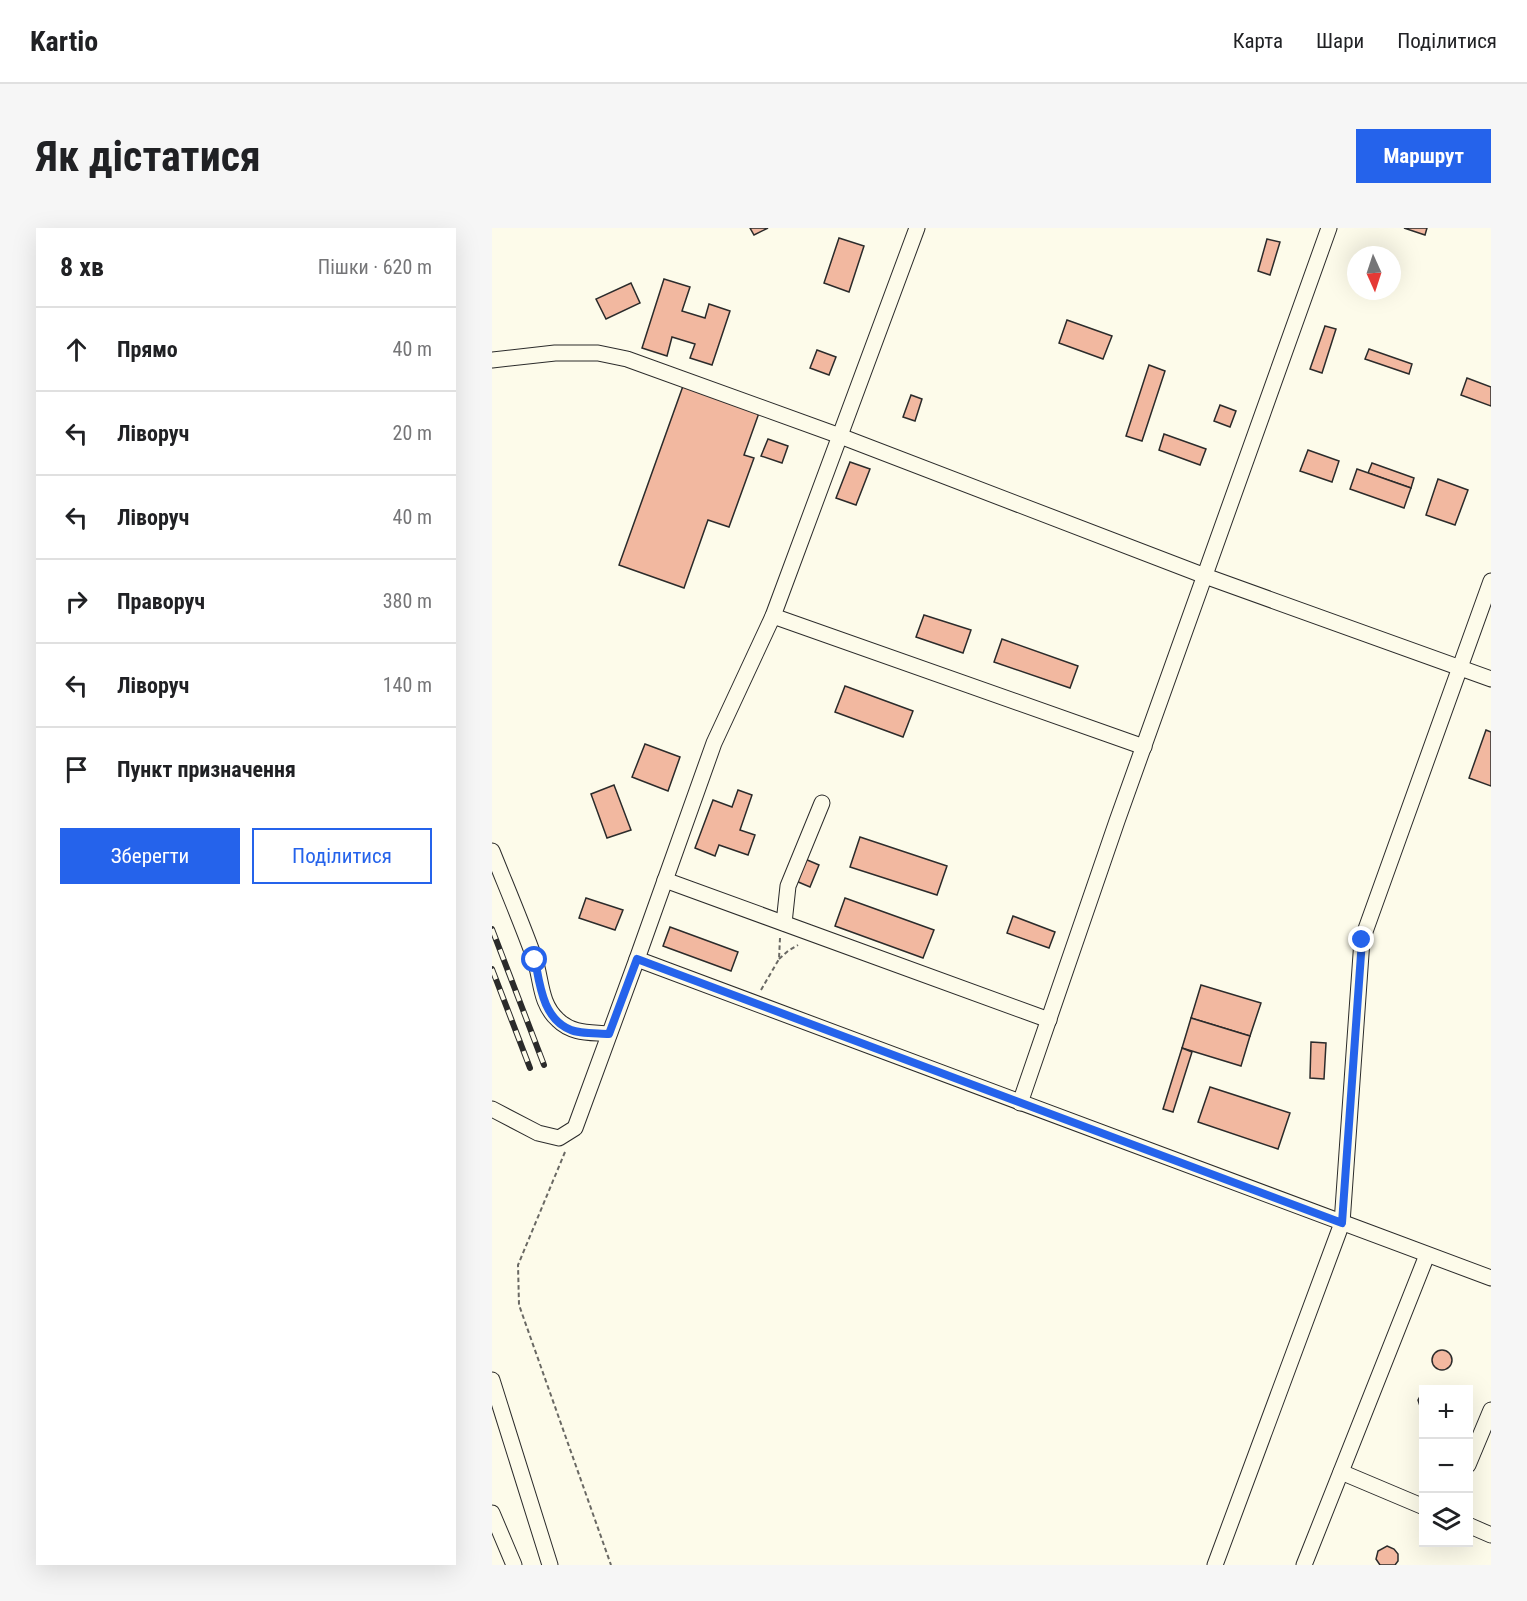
<!DOCTYPE html>
<html lang="uk">
<meta charset="utf-8">
<style>
:root{--surface:#fff;--page:#f6f6f6;--text:#202124;--muted:#757577;--line:#e0e0e0;--accent:#2563eb}
body{margin:0;font-family:"Roboto Condensed",sans-serif;background:var(--page);color:var(--text)}
.controls{position:absolute;right:18px;bottom:18px;display:grid;overflow:hidden;border-radius:0px;box-shadow:0 6px 24px #0002}
.controls button{width:54px;height:54px;display:grid;place-items:center;padding:0;border:0;border-bottom:2px solid var(--line);background:var(--surface);color:var(--text);font:30px sans-serif}
.compass{position:absolute;left:855px;top:18px;width:54px;height:54px;border-radius:50%;background:var(--surface);box-shadow:0 6px 24px #0002;rotate:177deg}
.stop{position:absolute;width:18px;height:18px;margin:-14px;border:4px solid #2563eb;border-radius:50%;background:#fff}
.stop.end{background:#2563eb;border-color:#fff;box-shadow:0 2px 6px #0008}
.list{margin:0;padding:0;list-style:none}
h2{display:flex;justify-content:space-between;align-items:center;height:78px;margin:0;padding:0 24px;font-size:26px}
h2 small{font-size:20px;font-weight:400;color:var(--muted)}
.list li{display:grid;grid-template-columns:39px 1fr auto;gap:18px;align-items:center;box-sizing:border-box;height:84px;padding:0 24px;border-top:2px solid var(--line)}
.list b{display:block;font-size:22px;white-space:nowrap}
.list em{font-size:20px;font-style:normal;color:var(--muted)}
.actions{display:flex;gap:12px;padding:18px 24px}
.actions a{flex:1;padding:14px 0;border:2px solid var(--accent);border-radius:0px;text-align:center;font-size:21px;color:var(--accent)}
.actions .main{background:var(--accent);color:#fff}
.icon{flex:none;width:33px;height:33px;fill:none;stroke:currentColor;stroke-width:2;stroke-linecap:round;stroke-linejoin:round}
.map{position:relative;flex:none;width:999px;height:1337px;overflow:hidden;border-radius:0px}
header{display:flex;align-items:center;gap:36px;box-sizing:border-box;height:84px;padding:0 30px;background:var(--surface);border-bottom:2px solid var(--line)}
header strong{font-size:28px}
nav{display:flex;gap:33px;margin-inline-start:auto;font-size:21px}
.intro{display:flex;align-items:center;justify-content:space-between;box-sizing:border-box;height:144px;padding:0 36px}
h1{margin:0;font-size:42px}
.button{padding:15px 27px;border-radius:0px;background:var(--accent);color:#fff;font-size:21px;font-weight:700}
main{display:flex;gap:36px;padding:0 36px}
aside{flex:1;background:var(--surface);border-radius:0px;box-shadow:0 6px 24px #0002}
.map>svg:first-child{display:block}
.building{fill:#f2b8a0;stroke:#2b2b2b;stroke-width:1.5}
.lines{fill:none;stroke-linecap:round;stroke-linejoin:round}
.minor-casing{stroke:#2b2b2b;stroke-width:17}
.path{stroke:#6a6964;stroke-width:2;stroke-dasharray:4.5 3;stroke-linecap:butt}
.minor{stroke:#fdfbea;stroke-width:15}
.rail-casing{stroke:#2b2b2b;stroke-width:6}
.rail{stroke:#fdfbea;stroke-width:4;stroke-dasharray:11;stroke-linecap:butt}
.route{stroke:#2563eb;stroke-width:8}
</style>
<header>
<strong>Kartio</strong>
<nav><a>Карта</a><a>Шари</a><a>Поділитися</a></nav>
</header>
<div class="intro"><h1>Як дістатися</h1><a class="button">Маршрут</a></div>
<main>
<aside>
<h2>8 хв<small>Пішки · 620 m</small></h2>
<ul class="list">
<li><svg class="icon" aria-label="ahead" viewBox="0 0 24 24"><path d="M12 20V5M6 11l6-6 6 6"/></svg><div><b>Прямо</b></div><em>40 m</em></li>
<li><svg class="icon" aria-label="left" viewBox="0 0 24 24"><path d="M17 20v-9H6M10 6l-5 5 5 5"/></svg><div><b>Ліворуч</b></div><em>20 m</em></li>
<li><svg class="icon" aria-label="left" viewBox="0 0 24 24"><path d="M17 20v-9H6M10 6l-5 5 5 5"/></svg><div><b>Ліворуч</b></div><em>40 m</em></li>
<li><svg class="icon" aria-label="right" viewBox="0 0 24 24"><path d="M7 20v-9h11M14 6l5 5-5 5"/></svg><div><b>Праворуч</b></div><em>380 m</em></li>
<li><svg class="icon" aria-label="left" viewBox="0 0 24 24"><path d="M17 20v-9H6M10 6l-5 5 5 5"/></svg><div><b>Ліворуч</b></div><em>140 m</em></li>
<li><svg class="icon" aria-label="arrive" viewBox="0 0 24 24"><path d="M6 21V4h12l-3 4 3 4H6"/></svg><div><b>Пункт призначення</b></div></li>
</ul>
<div class="actions"><a class="main">Зберегти</a><a>Поділитися</a></div>
</aside>
<div class="map">
<svg width="999" height="1337" viewBox="0 0 999 1337">
<rect width="100%" height="100%" fill="#fdfbea"/>
<g class="building">
<polygon points="258,0 276,0 262,7"/>
<polygon points="912,0 935,0 933,7"/>
<polygon points="347,10 372,18 357,64 332,55"/>
<polygon points="775,11 788,14 778,47 766,43"/>
<polygon points="172,51 198,59 190,83 213,90 217,76 238,83 220,137 198,130 203,116 180,109 175,128 150,120"/>
<polygon points="139,55 148,75 114,91 104,71"/>
<polygon points="575,92 620,108 611,131 567,115"/>
<polygon points="833,98 844,101 830,145 818,141"/>
<polygon points="877,121 920,136 917,146 873,131"/>
<polygon points="325,122 344,129 337,147 318,140"/>
<polygon points="657,137 673,143 650,213 634,208"/>
<polygon points="975,150 999,159 999,178 969,167"/>
<polygon points="191,158 267,185 252,227 262,230 237,299 216,292 192,360 127,337"/>
<polygon points="419,167 430,171 423,193 411,189"/>
<polygon points="728,177 744,183 738,199 722,193"/>
<polygon points="672,206 714,221 708,237 667,222"/>
<polygon points="276,211 296,218 290,235 269,228"/>
<polygon points="816,222 847,233 840,254 808,243"/>
<polygon points="358,234 378,241 364,277 344,270"/>
<polygon points="880,235 922,250 919,260 876,245"/>
<polygon points="865,241 919,260 912,280 858,261"/>
<polygon points="946,251 976,262 963,297 934,287"/>
<polygon points="432,387 479,402 471,425 424,409"/>
<polygon points="510,411 586,438 578,460 502,434"/>
<polygon points="353,458 421,483 411,509 343,484"/>
<polygon points="994,502 999,504 999,558 977,550"/>
<polygon points="153,516 188,529 176,563 140,549"/>
<polygon points="122,557 139,602 115,610 99,566"/>
<polygon points="246,562 260,567 248,602 263,607 256,627 227,617 223,628 203,620 221,572 240,579"/>
<polygon points="368,609 455,638 445,667 358,639"/>
<polygon points="313,631 327,637 318,659 304,653"/>
<polygon points="94,670 131,682 123,702 87,690"/>
<polygon points="353,670 442,702 431,730 343,698"/>
<polygon points="521,688 563,704 557,720 515,705"/>
<polygon points="178,699 246,724 239,743 171,718"/>
<polygon points="709,757 769,775 758,808 699,790"/>
<polygon points="699,790 758,808 749,838 690,820"/>
<polygon points="819,814 834,815 832,851 818,850"/>
<polygon points="690,820 700,824 681,884 671,881"/>
<polygon points="718,859 798,885 786,921 706,894"/>
<circle cx="950" cy="1132" r="10"/>
<polygon points="931,1163 932,1163 932,1181 928,1178 926,1172"/>
<polygon points="895,1318 902,1321 906,1326 906,1333 903,1337 888,1337 884,1331 886,1323"/>
</g>
<g class="lines">
<g class="minor-casing">
<g id="minor">
<polyline points="0,132 63,125 106,125 135,131 348,208 713,348 999,451"/>
<polyline points="281,388 652,519"/>
<path d="M0 623C14 658 29 693 42 729 50 751 47 775 66 792 80 806 98 804 117 806"/>
<polyline points="173,652 557,792"/>
<polyline points="292,695 296,658 330,575"/>
<polyline points="145,731 999,1050"/>
<polyline points="528,875 625,593 837,0"/>
<polyline points="0,881 46,905 67,910 83,900 145,731 222,515 281,388 425,0"/>
<polyline points="0,1152 58,1337"/>
<polyline points="976,1237 999,1182"/>
<polyline points="849,1244 932,1279"/>
<polyline points="0,1285 22,1337"/>
<polyline points="976,1297 999,1307"/>
<polyline points="723,1337 850,995 870,712 999,353"/>
<polyline points="812,1337 935,1027"/>
</g>
</g>
<g class="path">
<polyline points="287,731 296,723 306,717"/>
<polyline points="269,762 287,731 288,710"/>
<polyline points="73,924 26,1037 27,1077 119,1337"/>
</g>
<use href="#minor" class="minor"/>
<g class="rail-casing">
<g id="rail">
<polyline points="0,701 52,837"/>
<polyline points="0,741 38,840"/>
</g>
</g>
<use href="#rail" class="rail"/>
</g>
<g class="lines">
<path class="route" d="M43 732C48 758 51 791 79 802 88 806 107 805 117 806L145 731 850 995 870 712"/>
</g>
</svg>
<div class="controls">
<button>+</button>
<button>−</button>
<button><svg class="icon" aria-label="layers" viewBox="0 0 24 24"><path d="M12 4l9 5-9 5-9-5zM3 14l9 5 9-5"/></svg></button>
</div>
<svg class="compass" viewBox="-18 -18 36 36"><path d="M0-13l5 13h-10z" fill="#e53935"/><path d="M0 13l5-13h-10z" fill="#757577"/></svg>
<div class="stop" style="left:43px;top:732px"></div>
<div class="stop end" style="left:870px;top:712px"></div>
</div>
</main>
